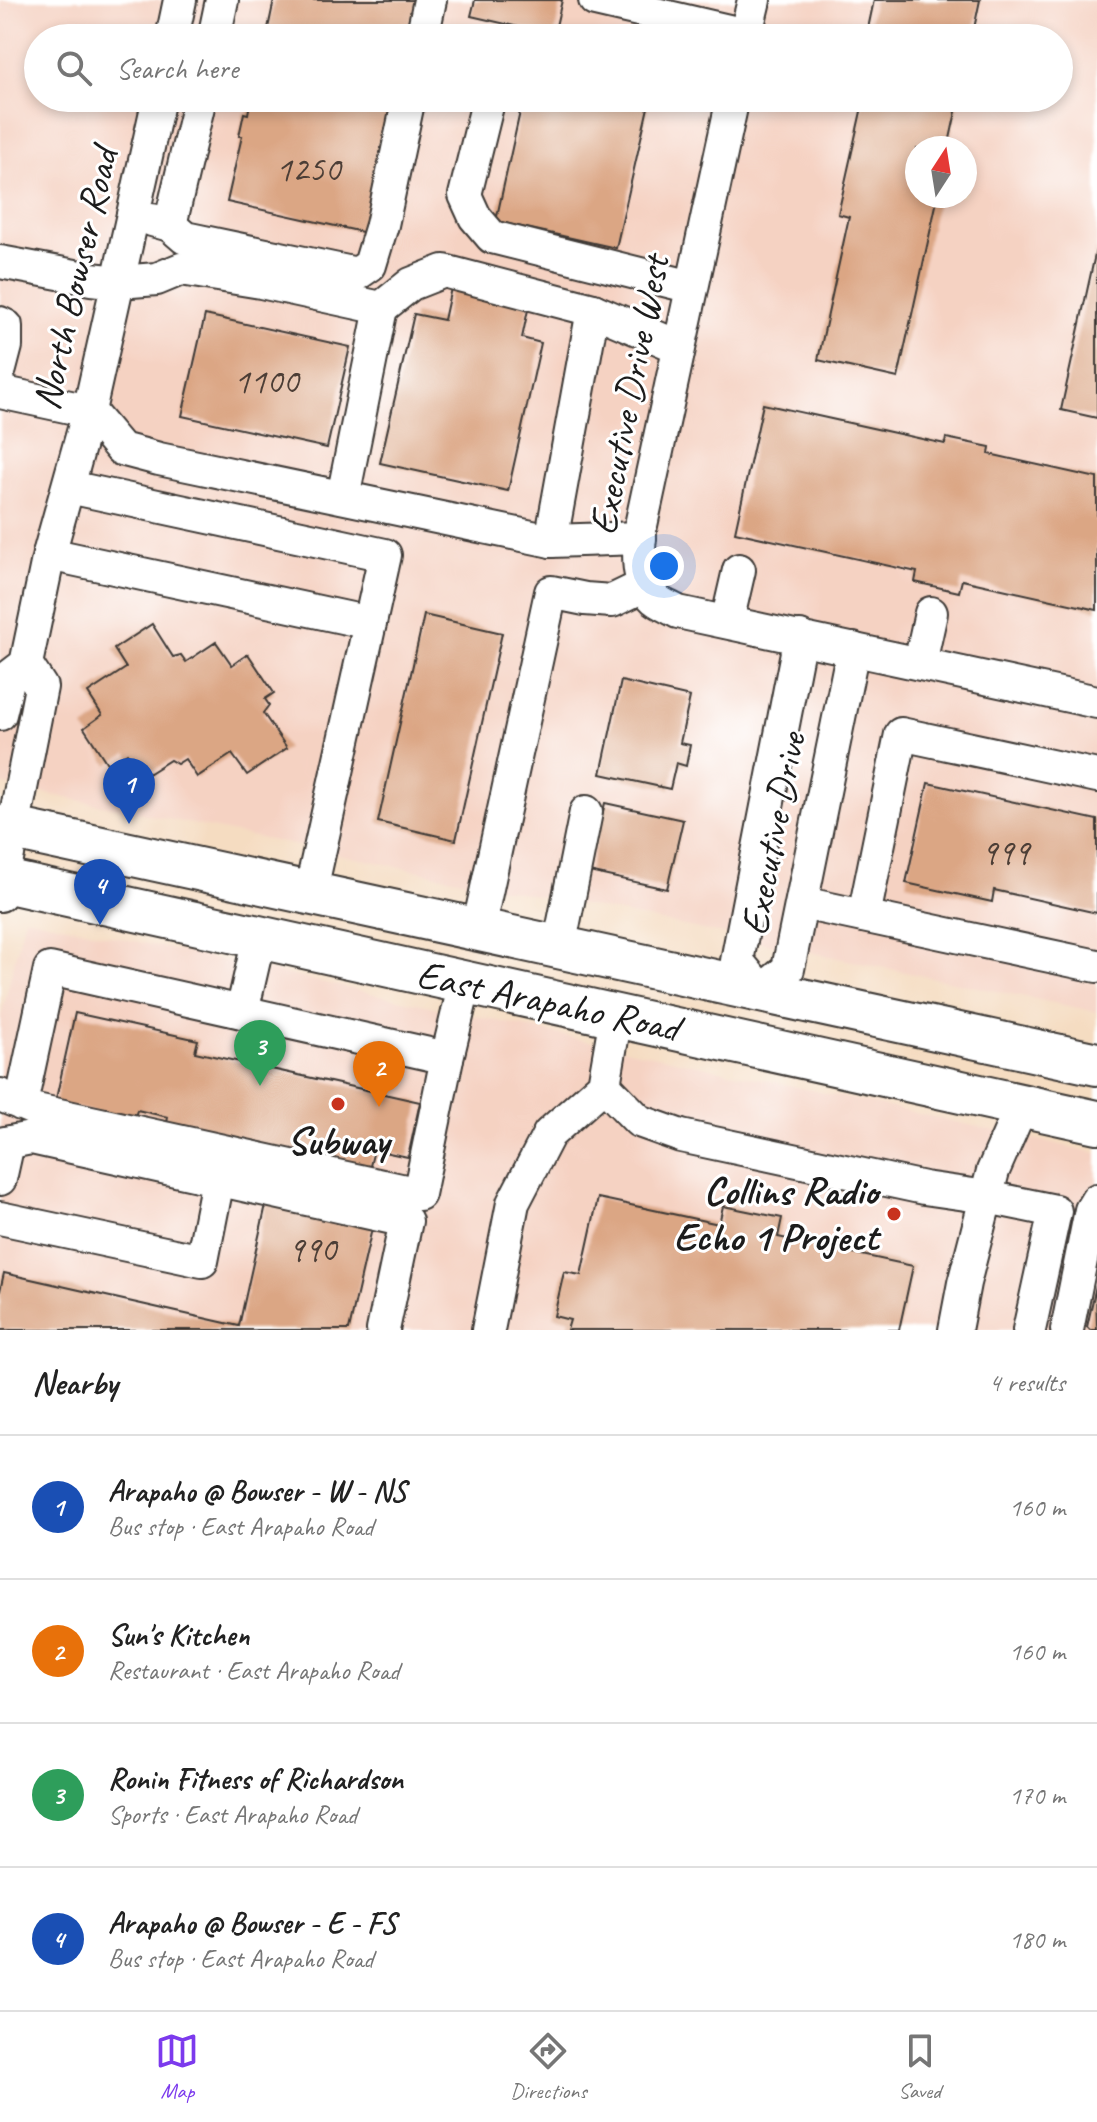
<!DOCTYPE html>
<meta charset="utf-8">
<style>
:root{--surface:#fff;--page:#f6f6f6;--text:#222;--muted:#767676;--line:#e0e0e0;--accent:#7c3aed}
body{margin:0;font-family:Caveat,sans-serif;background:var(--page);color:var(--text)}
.compass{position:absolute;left:905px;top:136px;width:72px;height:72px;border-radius:50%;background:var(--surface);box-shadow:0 4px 12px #0003;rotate:12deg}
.you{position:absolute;left:664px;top:566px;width:28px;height:28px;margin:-20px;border:6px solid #fff;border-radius:50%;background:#1a73e8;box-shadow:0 0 0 12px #1a73e833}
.badge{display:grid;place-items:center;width:52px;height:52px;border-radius:50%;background:var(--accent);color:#fff;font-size:26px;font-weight:700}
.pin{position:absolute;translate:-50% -66px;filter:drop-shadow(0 2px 4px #0008)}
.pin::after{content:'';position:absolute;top:42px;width:28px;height:24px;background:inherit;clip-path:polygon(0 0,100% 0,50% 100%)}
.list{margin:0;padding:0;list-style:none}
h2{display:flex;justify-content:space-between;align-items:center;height:104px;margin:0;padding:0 32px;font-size:34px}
h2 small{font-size:26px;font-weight:400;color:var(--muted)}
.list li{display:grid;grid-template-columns:52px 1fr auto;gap:24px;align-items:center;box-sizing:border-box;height:144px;padding:0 32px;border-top:2px solid var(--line)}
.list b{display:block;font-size:30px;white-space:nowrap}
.list p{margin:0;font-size:26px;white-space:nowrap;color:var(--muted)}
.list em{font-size:26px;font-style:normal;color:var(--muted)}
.icon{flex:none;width:44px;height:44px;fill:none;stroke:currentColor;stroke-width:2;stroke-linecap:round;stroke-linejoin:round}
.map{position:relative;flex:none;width:1097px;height:1330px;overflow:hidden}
.search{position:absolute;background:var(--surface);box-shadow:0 4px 12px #0003;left:24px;right:24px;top:24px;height:88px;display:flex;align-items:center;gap:20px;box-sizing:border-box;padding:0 28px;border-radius:44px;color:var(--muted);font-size:30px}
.sheet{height:680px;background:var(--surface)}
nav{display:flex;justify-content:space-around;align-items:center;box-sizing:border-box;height:112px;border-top:2px solid var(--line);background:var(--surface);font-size:22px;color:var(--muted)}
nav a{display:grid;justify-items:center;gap:4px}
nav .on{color:var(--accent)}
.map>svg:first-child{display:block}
.built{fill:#f5d2c2;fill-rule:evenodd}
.building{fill:#dba684}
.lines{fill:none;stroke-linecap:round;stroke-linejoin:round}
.minor-casing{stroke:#3d3935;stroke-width:36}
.major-casing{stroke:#3d3935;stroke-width:46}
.minor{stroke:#fff;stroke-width:32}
.major{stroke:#fff;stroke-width:42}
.poi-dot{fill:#c8321e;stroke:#fff;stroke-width:3}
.labels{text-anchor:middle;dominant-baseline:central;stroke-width:6;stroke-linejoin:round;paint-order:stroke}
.number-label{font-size:36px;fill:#4c3e36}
.street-label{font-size:40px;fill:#1c1c1c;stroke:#fff}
.poi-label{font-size:40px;font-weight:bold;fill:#1c1c1c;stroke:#fff}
</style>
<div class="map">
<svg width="1097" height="1330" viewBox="0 0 1097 1330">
<rect width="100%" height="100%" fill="#fff"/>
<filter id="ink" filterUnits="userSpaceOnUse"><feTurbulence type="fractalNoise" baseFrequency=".0125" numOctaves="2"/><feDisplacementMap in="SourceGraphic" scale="16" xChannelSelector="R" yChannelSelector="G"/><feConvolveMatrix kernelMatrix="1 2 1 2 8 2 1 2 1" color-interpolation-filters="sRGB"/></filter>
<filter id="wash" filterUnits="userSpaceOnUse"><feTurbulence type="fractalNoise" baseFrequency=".006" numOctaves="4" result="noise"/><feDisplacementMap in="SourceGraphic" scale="32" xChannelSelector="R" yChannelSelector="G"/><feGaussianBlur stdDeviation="1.8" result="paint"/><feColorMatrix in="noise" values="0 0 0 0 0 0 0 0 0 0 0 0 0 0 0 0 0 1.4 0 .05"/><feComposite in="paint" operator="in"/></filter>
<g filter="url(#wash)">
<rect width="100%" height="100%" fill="#f5dcc1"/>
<g class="built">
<path d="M0 0H1097V1012L0 784ZM38 38H1059V98H38ZM917 148H965V196H917Z"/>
<polygon points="25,917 1097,1153 1097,1330 0,1330 0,1020"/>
</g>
<g id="blocks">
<g class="building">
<polygon points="274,0 420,0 411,38 266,38"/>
<polygon points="475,0 562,0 554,35 471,16"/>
<polygon points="874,0 980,0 972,38 866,38"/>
<polygon points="251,98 398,98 367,233 227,202 242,136 239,136 244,113 248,114"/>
<polygon points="523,98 628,98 649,103 616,248 496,221"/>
<polygon points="864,98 959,98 948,148 917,148 917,196 938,196 898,378 818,360 849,217 838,214"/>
<polygon points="1096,250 1097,250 1097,418 1061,410"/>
<polygon points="451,288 529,305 522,338 541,343 508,491 380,463 414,314 444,320"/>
<polygon points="205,315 350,347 327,448 182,416"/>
<polygon points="763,404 945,444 946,438 990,447 989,454 1097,478 1097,610 962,580 959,592 915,582 917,572 735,532"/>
<polygon points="424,615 502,633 456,840 378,822"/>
<polygon points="152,624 173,657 181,655 186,662 216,642 232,665 248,654 274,693 265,699 269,705 263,713 287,748 247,775 232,754 197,777 185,759 177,764 170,760 143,777 127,753 108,765 84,728 102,715 88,693 126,668 114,649"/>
<polygon points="621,681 690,697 680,743 690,745 686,766 676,763 670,789 601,774"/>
<polygon points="928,783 1097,820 1097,913 994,890 992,902 906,883"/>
<polygon points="605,803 683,820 667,889 589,872"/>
<polygon points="75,1013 198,1040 195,1052 420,1102 408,1157 374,1150 368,1174 166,1129 168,1117 137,1110 134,1121 55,1103"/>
<polygon points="598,1198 719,1224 723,1206 782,1218 778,1237 913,1266 899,1330 567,1330 570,1320 554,1316 564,1272 581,1275"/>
<polygon points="267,1200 373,1224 349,1330 0,1330 0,1291 4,1273 239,1326"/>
<polygon points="1096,1286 1097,1330 1090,1330 1087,1327"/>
</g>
</g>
</g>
<g filter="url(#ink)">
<use href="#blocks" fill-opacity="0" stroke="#3d3935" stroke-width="2"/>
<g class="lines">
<g class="minor-casing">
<g id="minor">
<polyline points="595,0 746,35"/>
<polyline points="172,38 180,0"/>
<polyline points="214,38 222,0"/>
<polyline points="422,38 430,0"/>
<polyline points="745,38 754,0"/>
<polyline points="489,98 465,195 475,217 492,237 692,287"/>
<path d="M733 98 640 530C639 554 635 581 655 599 661 604 671 608 678 612L1097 702"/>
<polyline points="152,220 170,225 200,98"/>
<polyline points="170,225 185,238 357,274 370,265 382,225 409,98"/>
<polyline points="0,262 91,279 119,282 157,279 181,269 261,282 381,308 411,284 444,271 593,310 679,347"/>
<polyline points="0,323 6,326 6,346 0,369"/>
<polyline points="0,392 89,411 121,449 159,459 551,541 640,538"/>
<polyline points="69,487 385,555 370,623"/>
<polyline points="343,497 381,308"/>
<polyline points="551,541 593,310"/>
<polyline points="49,554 370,623 310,894"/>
<polyline points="727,622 739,570"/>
<polyline points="800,637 737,961 762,991 788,969 853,649"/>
<polyline points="920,663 931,613"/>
<polyline points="0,714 9,677 26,664 49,554 89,411 159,98"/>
<polyline points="0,895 41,687 26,664"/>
<polyline points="802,903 1097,966"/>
<polyline points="864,916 901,734 1097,776"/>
<polyline points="478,930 551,592 585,599 612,601 645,585"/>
<polyline points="559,947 586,812"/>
<polyline points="242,1012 259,938"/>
<polyline points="447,1058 465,983"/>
<polyline points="604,1085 639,1121 681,1136 924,1188 987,1197 1055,1211 1029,1330"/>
<polyline points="0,1095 36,1110 419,1194 447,1058 50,969 21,1104"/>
<polyline points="0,1144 31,1138 406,1221 383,1330"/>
<polyline points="0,1179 8,1143"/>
<polyline points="0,1218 202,1261 218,1180"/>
<polyline points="488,1330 513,1203 549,1134 604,1085 616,1016"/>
<polyline points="955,1330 964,1283 993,1171 1022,1105"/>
<polyline points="1067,1330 1091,1210 1097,1200"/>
</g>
</g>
<g class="major-casing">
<g id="major">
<polyline points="0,826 1097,1064"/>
<polyline points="0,880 1097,1122"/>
</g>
</g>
<use href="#minor" class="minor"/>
<use href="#major" class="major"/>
</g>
</g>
<g class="poi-dot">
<circle cx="338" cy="1104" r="8"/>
<circle cx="894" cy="1214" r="8"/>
</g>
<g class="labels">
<g class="number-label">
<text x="308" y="169">1250</text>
<text x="266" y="381">1100</text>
<text x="1005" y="852">999</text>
<text x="312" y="1249">990</text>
</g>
<g class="street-label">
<text transform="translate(75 279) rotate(-77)">North Bowser Road</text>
<text transform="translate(629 395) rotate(-79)">Executive Drive West</text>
<text transform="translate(773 834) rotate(-79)">Executive Drive</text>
<text transform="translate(548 1001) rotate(12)">East Arapaho Road</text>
</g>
<g class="poi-label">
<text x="338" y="1141">Subway</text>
<text x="878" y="1191" text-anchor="end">Collins Radio<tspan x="878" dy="46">Echo 1 Project</tspan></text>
</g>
</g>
</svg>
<svg class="compass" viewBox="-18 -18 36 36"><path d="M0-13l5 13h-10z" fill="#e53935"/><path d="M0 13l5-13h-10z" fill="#767676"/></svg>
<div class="you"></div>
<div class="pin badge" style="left:129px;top:824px;background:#1a4fb4">1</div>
<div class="pin badge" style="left:379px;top:1107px;background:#e8710a">2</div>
<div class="pin badge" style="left:260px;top:1086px;background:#2e9e5b">3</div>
<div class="pin badge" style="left:100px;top:925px;background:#1a4fb4">4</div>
<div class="search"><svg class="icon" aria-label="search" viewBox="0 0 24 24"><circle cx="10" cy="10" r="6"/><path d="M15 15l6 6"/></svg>Search here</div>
</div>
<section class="sheet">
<h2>Nearby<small>4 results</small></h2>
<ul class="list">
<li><span class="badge" style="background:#1a4fb4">1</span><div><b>Arapaho @ Bowser - W - NS</b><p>Bus stop · East Arapaho Road</p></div><em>160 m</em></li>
<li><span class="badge" style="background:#e8710a">2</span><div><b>Sun's Kitchen</b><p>Restaurant · East Arapaho Road</p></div><em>160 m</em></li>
<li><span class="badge" style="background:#2e9e5b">3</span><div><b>Ronin Fitness of Richardson</b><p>Sports · East Arapaho Road</p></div><em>170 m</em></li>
<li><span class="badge" style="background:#1a4fb4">4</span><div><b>Arapaho @ Bowser - E - FS</b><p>Bus stop · East Arapaho Road</p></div><em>180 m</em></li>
</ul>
</section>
<nav>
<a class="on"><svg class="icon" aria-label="map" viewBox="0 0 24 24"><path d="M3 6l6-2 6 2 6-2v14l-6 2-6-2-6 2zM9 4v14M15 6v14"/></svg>Map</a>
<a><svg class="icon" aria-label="directions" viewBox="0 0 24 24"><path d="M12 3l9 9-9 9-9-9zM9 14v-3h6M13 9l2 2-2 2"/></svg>Directions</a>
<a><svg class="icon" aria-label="saved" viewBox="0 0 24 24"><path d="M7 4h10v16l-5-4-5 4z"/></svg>Saved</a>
</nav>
